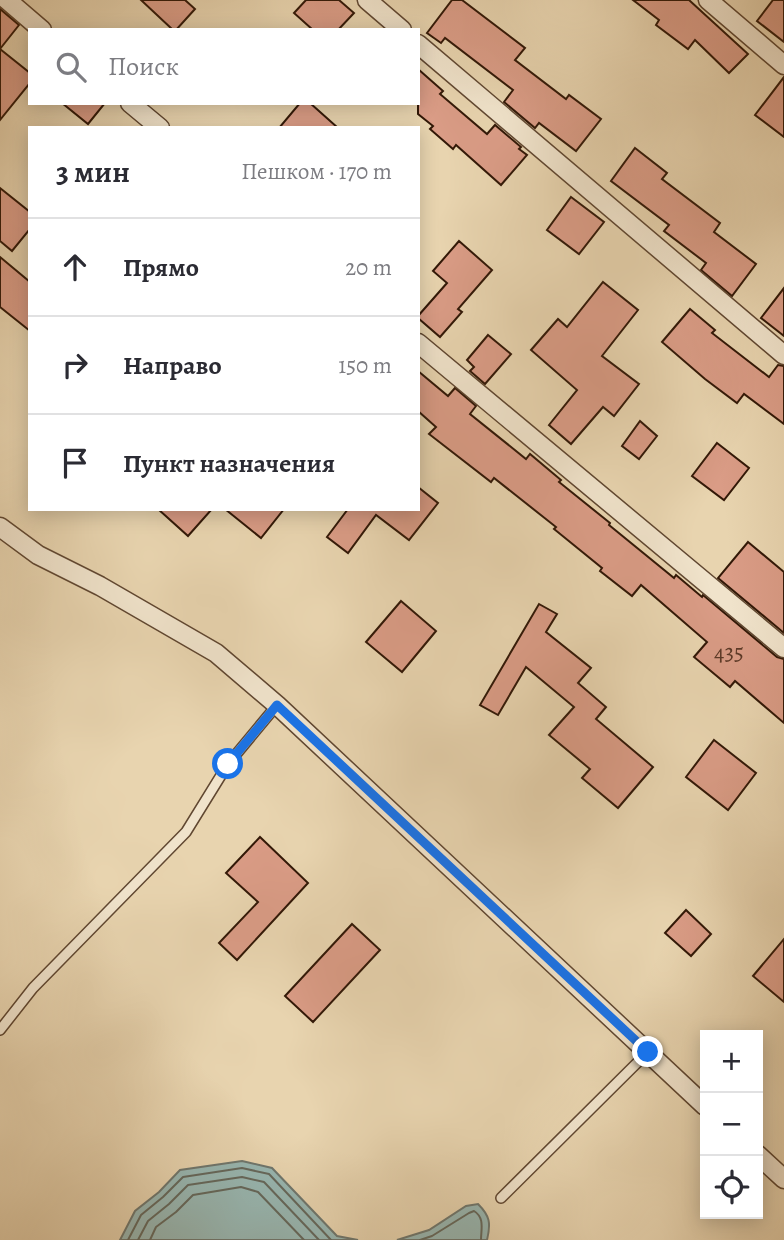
<!DOCTYPE html>
<html lang="ru">
<meta charset="utf-8">
<style>
:root{--surface:#fff;--page:#f2f2f3;--text:#2b2b33;--muted:#7c7c81;--line:#e1e1e2}
body{margin:0;font-family:Alegreya,serif;background:var(--page);color:var(--text)}
.controls{position:absolute;right:21px;bottom:21px;display:grid;overflow:hidden;border-radius:0px;box-shadow:0 4px 18px #0003}
.controls button{width:63px;height:63px;display:grid;place-items:center;padding:0;border:0;border-bottom:2px solid var(--line);background:var(--surface);color:var(--text);font:35px sans-serif}
.stop{position:absolute;width:21px;height:21px;margin:-16px;border:5px solid #1a73e8;border-radius:50%;background:#fff}
.stop.end{background:#1a73e8;border-color:#fff;box-shadow:0 2px 7px #0008}
.list{margin:0;padding:0;list-style:none}
h2{display:flex;justify-content:space-between;align-items:center;height:91px;margin:0;padding:0 28px;font-size:30px}
h2 small{font-size:23px;font-weight:400;color:var(--muted)}
.list li{display:grid;grid-template-columns:46px 1fr auto;gap:21px;align-items:center;box-sizing:border-box;height:98px;padding:0 28px;border-top:2px solid var(--line)}
.list b{display:block;font-size:26px;white-space:nowrap}
.list em{font-size:23px;font-style:normal;color:var(--muted)}
.icon{flex:none;width:38px;height:38px;fill:none;stroke:currentColor;stroke-width:2;stroke-linecap:round;stroke-linejoin:round}
.map{position:relative;flex:none;width:784px;height:1240px;overflow:hidden}
.search{position:absolute;background:var(--surface);box-shadow:0 4px 18px #0003;left:28px;top:28px;width:392px;height:77px;display:flex;align-items:center;gap:18px;box-sizing:border-box;padding:0 24px;border-radius:0px;color:var(--muted);font-size:26px}
.panel{position:absolute;background:var(--surface);box-shadow:0 4px 18px #0003;left:28px;top:126px;width:392px;height:385px;border-radius:0px}
.map>svg:first-child{display:block}
.water{fill:#98b7b2;stroke:#6f776e;stroke-width:2}
.lines{fill:none;stroke-linecap:round;stroke-linejoin:round}
.shore{stroke:#65685c;stroke-width:2}
.building{fill:#da9c86;stroke:#321807;stroke-width:2}
.lane-casing{stroke:#604731;stroke-width:12}
.street-casing{stroke:#604731;stroke-width:21}
.lane{stroke:#f0e3cb;stroke-width:9}
.street{stroke:#f0e3cb;stroke-width:18}
.route{stroke:#1a73e8;stroke-width:9}
.labels{text-anchor:middle;dominant-baseline:central;stroke-width:5;stroke-linejoin:round;paint-order:stroke}
.number-label{font-size:23px;fill:#5c3927}
</style>
<div class="map">
<svg width="784" height="1240" viewBox="0 0 784 1240">
<rect width="100%" height="100%" fill="#e8d4af"/>
<filter id="stains"><feTurbulence type="fractalNoise" baseFrequency=".00286" numOctaves="4"/><feColorMatrix values="0 0 0 0 .2 0 0 0 0 .09 0 0 0 0 .02 0 0 0 .5 -.17"/></filter>
<radialGradient id="worn" r=".72"><stop offset=".6" stop-color="#630" stop-opacity="0"/><stop offset="1" stop-color="#630" stop-opacity=".3"/></radialGradient>
<g class="water">
<polygon points="242,1161 272,1168 337,1236 358,1240 120,1240 135,1211 159,1192 180,1170"/>
<path d="M478 1204C490 1216 491 1223 487 1240H397L429 1230 466 1206Z"/>
</g>
<g class="lines">
<g class="shore">
<polyline points="128,1240 141,1215 163,1197 183,1177 242,1168 269,1174 331,1240"/>
<polyline points="138,1240 148,1221 169,1204 188,1185 242,1177 264,1182 319,1240"/>
<polyline points="150,1240 156,1227 176,1212 193,1195 241,1187 258,1192 304,1240"/>
<path d="M420 1240 432 1236 469 1213 474 1211C485 1218 481 1229 481 1240"/>
</g>
</g>
<g class="building">
<polygon points="141,0 185,0 195,9 176,30 173,30"/>
<polygon points="306,0 339,0 354,13 338,30 313,30 294,13"/>
<polygon points="452,0 462,0 525,48 515,60 566,99 569,95 601,119 576,151 539,123 535,128 504,102 513,90 445,38 441,43 427,33"/>
<polygon points="633,0 689,0 748,54 729,73 695,40 688,49 656,25 659,20"/>
<polygon points="773,0 784,0 784,42 757,21"/>
<polygon points="0,9 19,25 0,49 30,73 30,83 0,120"/>
<polygon points="418,69 443,91 440,94 487,134 495,125 521,147 519,149 527,155 501,185 456,145 453,149 430,129 433,126 418,114"/>
<polygon points="784,77 784,137 755,115"/>
<polygon points="62,103 105,103 88,124"/>
<polygon points="300,103 310,103 338,128 279,128"/>
<polygon points="635,148 667,173 662,179 720,223 714,232 756,264 732,296 701,270 706,263 664,231 669,225 611,181"/>
<polygon points="0,188 30,212 30,229 12,251 0,241"/>
<polygon points="571,197 604,222 579,254 547,230"/>
<polygon points="459,241 492,270 458,309 462,312 440,337 418,318 418,316 447,283 433,271"/>
<polygon points="0,257 30,282 30,331 0,307"/>
<polygon points="603,282 638,310 602,356 639,384 614,416 603,407 571,444 549,425 577,390 531,350 558,319 567,327"/>
<polygon points="784,288 784,336 761,318"/>
<polygon points="690,309 715,330 712,333 769,377 778,365 784,366 784,424 744,394 737,403 705,379 662,342"/>
<polygon points="488,335 511,354 485,384 470,371 474,367 467,360"/>
<polygon points="418,371 448,396 455,388 476,406 470,414 526,459 530,454 561,480 559,482 610,523 609,525 674,578 676,575 702,597 703,595 777,657 784,659 784,723 735,681 730,687 694,657 707,642 641,585 632,596 600,571 602,568 554,529 556,527 494,478 491,482 429,434 436,427 418,411"/>
<polygon points="640,421 657,436 639,459 622,446"/>
<polygon points="717,443 749,468 724,500 692,476"/>
<polygon points="418,487 438,503 409,540 376,515 348,553 327,537 348,509 418,509"/>
<polygon points="158,509 212,509 188,536"/>
<polygon points="225,509 284,509 261,538"/>
<polygon points="748,542 784,572 784,633 718,578"/>
<polygon points="401,601 436,631 402,672 366,642"/>
<polygon points="539,604 557,614 546,632 591,668 578,683 606,707 596,719 653,767 618,808 582,778 590,769 549,735 574,707 526,667 498,715 480,705"/>
<polygon points="714,740 756,773 728,810 686,777"/>
<polygon points="260,837 308,883 237,960 219,943 258,902 226,873"/>
<polygon points="686,910 711,934 691,956 665,933"/>
<polygon points="352,924 380,950 313,1022 285,996"/>
<polygon points="784,939 784,1002 753,976"/>
</g>
<g class="lines">
<g class="lane-casing">
<g id="lane">
<polyline points="0,1030 33,988 186,832 228,764 277,705"/>
<polyline points="501,1198 648,1052"/>
</g>
</g>
<g class="street-casing">
<g id="street">
<polyline points="7,0 42,30"/>
<polyline points="367,0 402,30"/>
<polyline points="708,0 784,65"/>
<polyline points="418,44 784,355"/>
<polyline points="130,103 160,128"/>
<polyline points="418,343 784,648"/>
<polyline points="0,527 38,555 100,586 216,653 277,705 705,1106"/>
<polyline points="758,1155 784,1179"/>
</g>
</g>
<use href="#lane" class="lane"/>
<use href="#street" class="street"/>
</g>
<g class="lines">
<polyline class="route" points="228,764 277,705 648,1052"/>
</g>
<g class="labels">
<g class="number-label">
<text x="729" y="652">435</text>
</g>
</g>
<rect width="100%" height="100%" filter="url(#stains)"/>
<rect width="100%" height="100%" fill="url(#worn)"/>
</svg>
<div class="controls">
<button>+</button>
<button>−</button>
<button><svg class="icon" aria-label="locate" viewBox="0 0 24 24"><circle cx="12" cy="12" r="6"/><path d="M12 2v4M12 18v4M2 12h4M18 12h4"/></svg></button>
</div>
<div class="stop" style="left:228px;top:764px"></div>
<div class="stop end" style="left:648px;top:1052px"></div>
<div class="search"><svg class="icon" aria-label="search" viewBox="0 0 24 24"><circle cx="10" cy="10" r="6"/><path d="M15 15l6 6"/></svg>Поиск</div>
<section class="panel">
<h2>3 мин<small>Пешком · 170 m</small></h2>
<ul class="list">
<li><svg class="icon" aria-label="ahead" viewBox="0 0 24 24"><path d="M12 20V5M6 11l6-6 6 6"/></svg><div><b>Прямо</b></div><em>20 m</em></li>
<li><svg class="icon" aria-label="right" viewBox="0 0 24 24"><path d="M7 20v-9h11M14 6l5 5-5 5"/></svg><div><b>Направо</b></div><em>150 m</em></li>
<li><svg class="icon" aria-label="arrive" viewBox="0 0 24 24"><path d="M6 21V4h12l-3 4 3 4H6"/></svg><div><b>Пункт назначения</b></div></li>
</ul>
</section>
</div>
